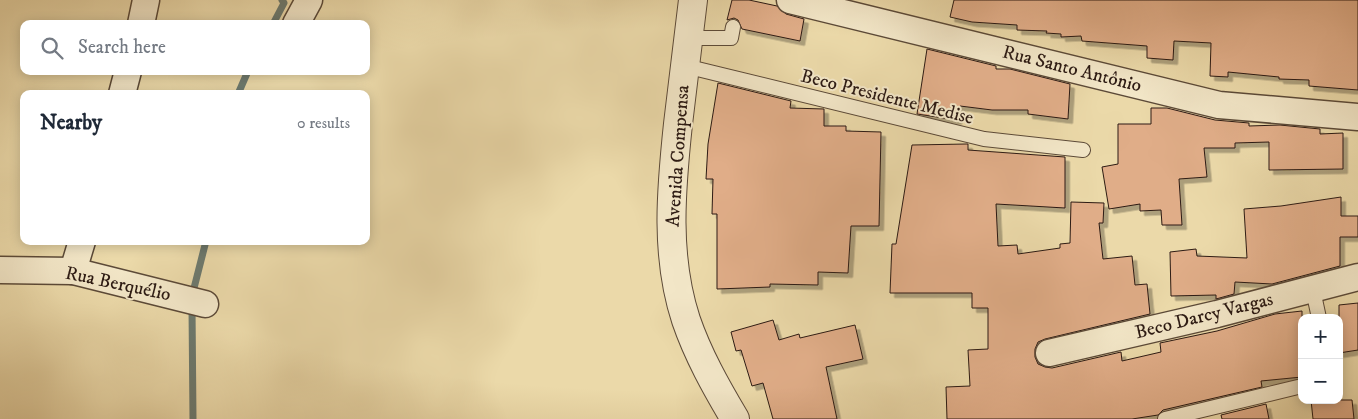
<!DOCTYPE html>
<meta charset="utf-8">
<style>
:root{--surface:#fff;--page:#f2f2f3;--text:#1f2937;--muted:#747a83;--line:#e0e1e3}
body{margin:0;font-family:"IM FELL DW Pica",serif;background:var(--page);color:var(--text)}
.controls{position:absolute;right:15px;bottom:15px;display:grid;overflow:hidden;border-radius:10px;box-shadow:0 2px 12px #0003}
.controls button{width:45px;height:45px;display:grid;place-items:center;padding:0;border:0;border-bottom:1px solid var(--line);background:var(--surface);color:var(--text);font:25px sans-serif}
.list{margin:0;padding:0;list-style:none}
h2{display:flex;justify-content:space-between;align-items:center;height:65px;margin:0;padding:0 20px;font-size:21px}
h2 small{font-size:16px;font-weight:400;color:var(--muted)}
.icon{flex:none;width:28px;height:28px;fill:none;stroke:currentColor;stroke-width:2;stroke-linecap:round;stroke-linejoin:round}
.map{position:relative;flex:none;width:1358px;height:419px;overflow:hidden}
.search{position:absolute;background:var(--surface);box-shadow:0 2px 12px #0003;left:20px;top:20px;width:350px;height:55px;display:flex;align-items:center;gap:12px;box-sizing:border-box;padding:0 18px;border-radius:10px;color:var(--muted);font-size:19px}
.panel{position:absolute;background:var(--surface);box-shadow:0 2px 12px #0003;left:20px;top:90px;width:350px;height:155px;border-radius:10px}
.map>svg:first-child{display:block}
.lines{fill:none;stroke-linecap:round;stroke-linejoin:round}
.stream{stroke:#6d7a6f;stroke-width:7}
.building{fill:#e0ad88;stroke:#2c1a13;filter:url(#shadow)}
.service-casing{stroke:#5c4a38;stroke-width:16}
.minor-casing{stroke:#5c4a38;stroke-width:29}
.tertiary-casing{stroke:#5c4a38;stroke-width:30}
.service{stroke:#f2e6c7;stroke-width:14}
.minor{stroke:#f2e6c7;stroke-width:26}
.tertiary{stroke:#f2e6c7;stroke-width:28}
.labels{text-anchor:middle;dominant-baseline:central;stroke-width:4;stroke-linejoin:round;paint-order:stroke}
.street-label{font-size:19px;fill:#2c1a13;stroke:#f2e6c7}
</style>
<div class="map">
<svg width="1358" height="419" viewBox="0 0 1358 419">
<defs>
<filter id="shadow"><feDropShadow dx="4.5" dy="4.5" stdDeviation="0" flood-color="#0004"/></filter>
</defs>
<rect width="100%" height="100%" fill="#ebd9a9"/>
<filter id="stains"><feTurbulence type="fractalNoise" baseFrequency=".004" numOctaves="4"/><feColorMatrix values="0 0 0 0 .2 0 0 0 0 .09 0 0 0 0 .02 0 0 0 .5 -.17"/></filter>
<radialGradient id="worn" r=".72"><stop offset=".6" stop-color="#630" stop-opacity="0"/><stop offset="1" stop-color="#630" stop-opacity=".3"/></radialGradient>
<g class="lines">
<g class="stream">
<polyline points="273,24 284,3 282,0"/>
<polyline points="238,94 248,71"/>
<polyline points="192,296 206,241"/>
<polyline points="192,307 193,419"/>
</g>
</g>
<g class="building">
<polygon points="732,0 749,0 777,6 786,14 804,19 800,41 742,29 738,20 734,18 727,20"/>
<polygon points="954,0 1358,0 1358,90 1309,86 1309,80 1279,79 1279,77 1228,72 1228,77 1210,76 1211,43 1174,41 1173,60 1147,58 1147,46 1082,41 1081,36 1061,37 1061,34 1046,33 1047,31 1017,30 1017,25 972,22 950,17"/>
<polygon points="927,49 996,66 996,69 1010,69 1070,84 1068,119 1028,114 1028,110 992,110 960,106 957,120 917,114"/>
<polygon points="718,83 791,101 790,108 824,109 824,126 846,126 846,131 881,132 879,226 851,226 848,273 818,272 818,285 770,284 770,287 717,289 717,214 712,214 713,179 706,179 708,144"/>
<polygon points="1151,108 1167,108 1215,120 1249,123 1249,126 1280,125 1320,129 1320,134 1343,133 1343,169 1269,170 1269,142 1235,143 1235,148 1204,148 1207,177 1179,179 1182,225 1162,225 1161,210 1140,211 1140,204 1109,209 1102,167 1118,164 1118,124 1151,124"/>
<polygon points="966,144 968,144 968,150 1065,157 1065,208 996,204 998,246 1017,245 1018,254 1060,248 1060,244 1070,243 1071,202 1104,203 1103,223 1099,223 1103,259 1132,256 1135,285 1147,284 1150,314 1045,339 1038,342 1035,349 1035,357 1038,364 1045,367 1052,368 1121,352 1122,361 1161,352 1160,343 1217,331 1275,314 1302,311 1302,377 1261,381 1262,387 1163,410 1158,415 1132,419 947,419 946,387 970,386 968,350 988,349 988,308 972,308 972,293 890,293 892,244 896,244 912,145"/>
<polygon points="1341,197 1341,216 1358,216 1358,237 1340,237 1340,266 1272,284 1235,282 1234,294 1216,299 1216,295 1171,296 1170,252 1196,249 1197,256 1247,258 1244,209 1281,206"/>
<polygon points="1358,303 1358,350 1339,353 1339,305"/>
<polygon points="773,320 779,340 799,334 800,338 855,325 863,359 826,367 837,419 773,419 763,383 752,386 741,350 736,351 731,332"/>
<polygon points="1311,400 1352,400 1354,419 1313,419"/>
<polygon points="1266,404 1269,419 1222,419 1221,415"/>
</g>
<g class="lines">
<g class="service-casing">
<g id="service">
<polyline points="688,38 731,38 733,27"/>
<polyline points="685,66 984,139 1083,150"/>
<polyline points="1313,290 1319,318"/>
<polyline points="1165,419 1302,386"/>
</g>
</g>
<g class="minor-casing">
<g id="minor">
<polyline points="790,0 1219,105 1358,117"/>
<polyline points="141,24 146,0"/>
<polyline points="296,24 309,0"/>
<polyline points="122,94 128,71"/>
<polyline points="0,270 73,271 205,304"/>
<polyline points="73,271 82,241"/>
<polyline points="1049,353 1217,314 1358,277"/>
</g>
</g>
<g class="tertiary-casing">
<path id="tertiary" d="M693 0C688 41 683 83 678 124 671 190 665 256 686 320 698 355 716 387 735 419"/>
</g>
<use href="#service" class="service"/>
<use href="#minor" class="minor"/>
<use href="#tertiary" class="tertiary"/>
</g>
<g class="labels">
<g class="street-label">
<text transform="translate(1072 69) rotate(14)">Rua Santo Antônio</text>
<text transform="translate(887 97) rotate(14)">Beco Presidente Medise</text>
<text transform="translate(678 156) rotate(-86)">Avenida Compensa</text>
<text transform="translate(118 284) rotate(12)">Rua Berquélio</text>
<text transform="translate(1204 316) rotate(-14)">Beco Darcy Vargas</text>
</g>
</g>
<rect width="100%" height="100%" filter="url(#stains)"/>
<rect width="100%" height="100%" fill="url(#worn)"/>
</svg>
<div class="controls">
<button>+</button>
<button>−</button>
</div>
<div class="search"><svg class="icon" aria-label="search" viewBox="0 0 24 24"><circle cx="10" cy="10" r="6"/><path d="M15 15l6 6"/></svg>Search here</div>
<section class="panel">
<h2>Nearby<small>0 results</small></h2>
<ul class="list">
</ul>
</section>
</div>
